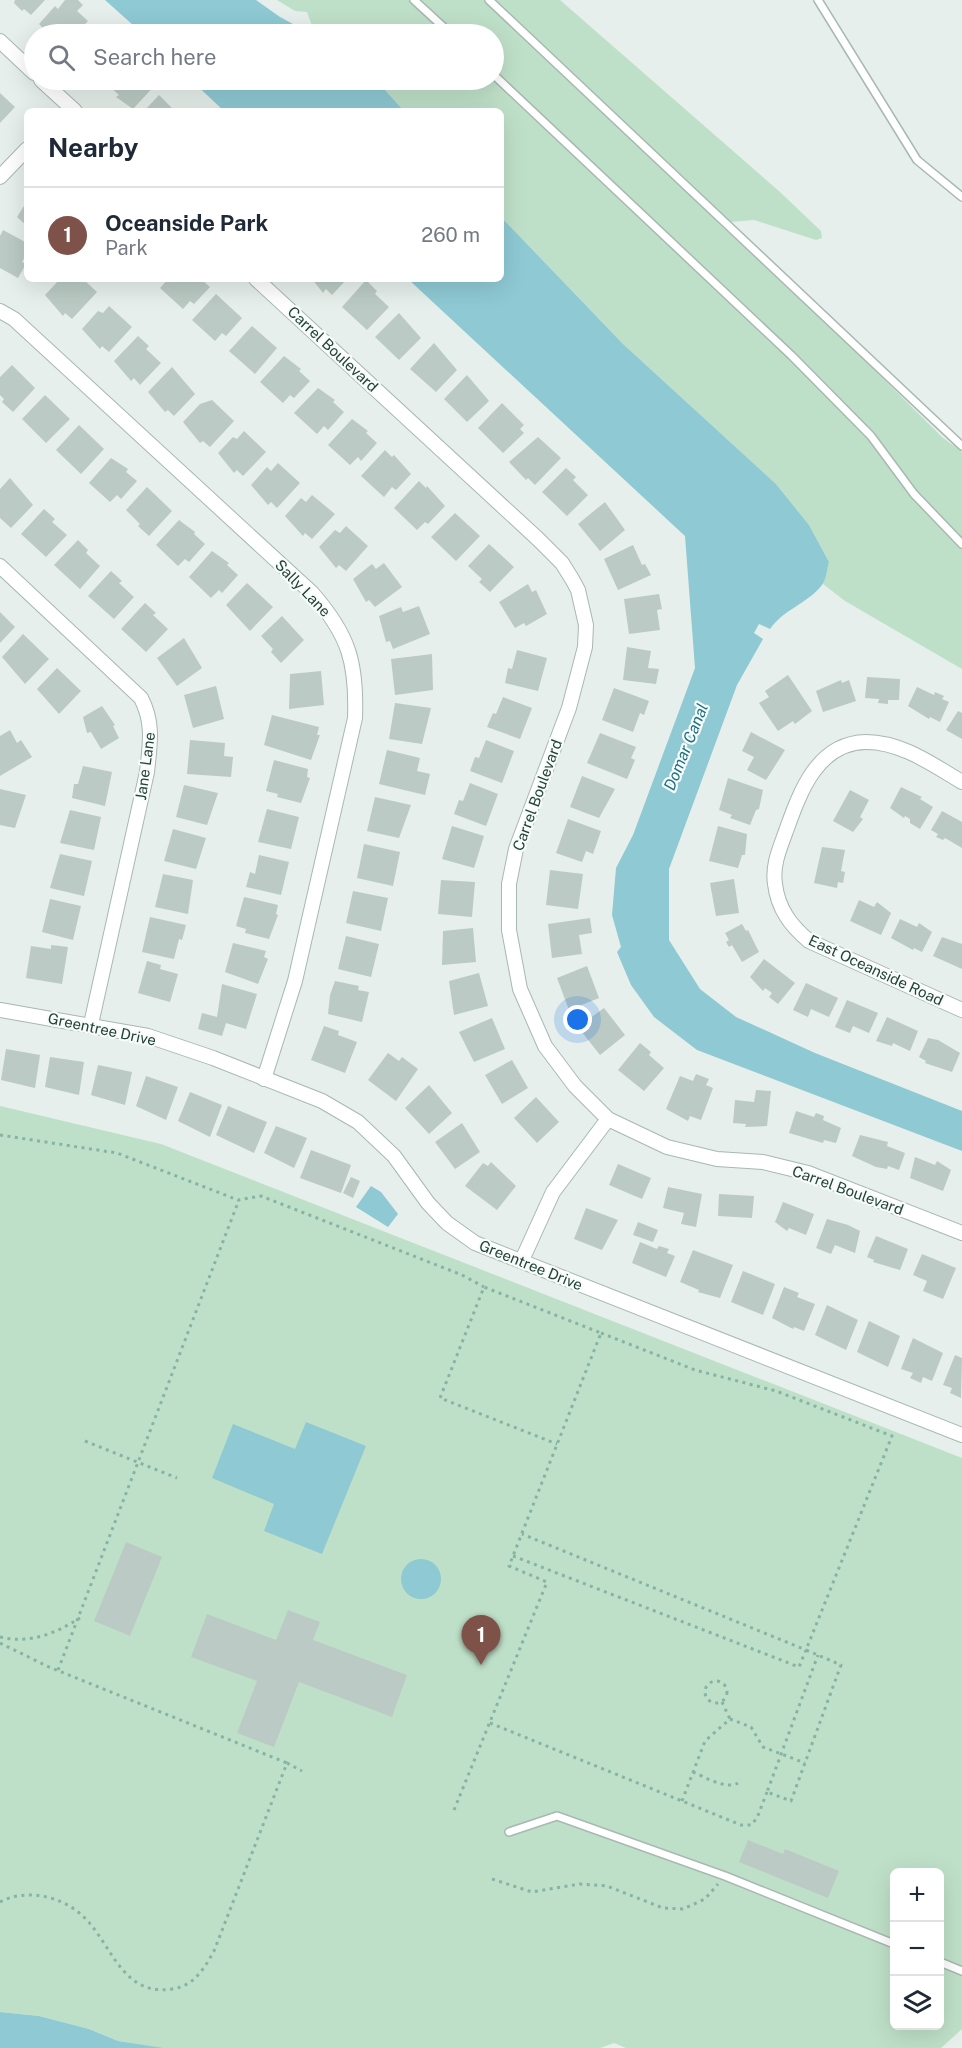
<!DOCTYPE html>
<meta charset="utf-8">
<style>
:root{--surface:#fff;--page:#f2f2f3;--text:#1f2937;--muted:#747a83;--line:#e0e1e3;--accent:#7f5249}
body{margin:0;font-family:"Public Sans",sans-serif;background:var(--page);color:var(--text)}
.controls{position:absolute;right:18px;bottom:18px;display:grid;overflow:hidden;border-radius:9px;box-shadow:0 6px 24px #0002}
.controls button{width:54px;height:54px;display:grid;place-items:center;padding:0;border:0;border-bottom:2px solid var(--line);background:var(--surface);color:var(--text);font:30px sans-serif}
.you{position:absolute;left:578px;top:1020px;width:21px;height:21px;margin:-15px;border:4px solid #fff;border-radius:50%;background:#1a73e8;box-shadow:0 0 0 9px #1a73e833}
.badge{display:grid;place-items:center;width:39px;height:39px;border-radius:50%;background:var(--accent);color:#fff;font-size:20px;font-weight:700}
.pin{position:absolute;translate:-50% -50px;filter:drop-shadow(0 2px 3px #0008)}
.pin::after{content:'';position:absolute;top:32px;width:21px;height:18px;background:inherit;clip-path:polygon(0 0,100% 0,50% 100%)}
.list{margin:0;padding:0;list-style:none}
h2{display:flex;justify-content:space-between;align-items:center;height:78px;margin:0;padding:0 24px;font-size:26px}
h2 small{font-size:20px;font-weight:400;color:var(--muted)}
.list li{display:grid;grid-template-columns:39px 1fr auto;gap:18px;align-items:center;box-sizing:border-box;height:96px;padding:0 24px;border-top:2px solid var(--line)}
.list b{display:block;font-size:22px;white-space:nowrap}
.list p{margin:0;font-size:20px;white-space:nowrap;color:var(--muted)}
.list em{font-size:20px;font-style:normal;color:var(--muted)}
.icon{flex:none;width:33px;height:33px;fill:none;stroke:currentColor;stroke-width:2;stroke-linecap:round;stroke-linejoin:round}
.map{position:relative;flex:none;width:962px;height:2048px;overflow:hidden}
.search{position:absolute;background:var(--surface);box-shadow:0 6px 24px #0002;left:24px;top:24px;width:480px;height:66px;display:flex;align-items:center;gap:15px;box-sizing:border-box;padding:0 21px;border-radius:33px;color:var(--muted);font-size:22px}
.panel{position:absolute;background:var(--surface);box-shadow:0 6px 24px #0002;left:24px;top:108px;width:480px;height:174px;border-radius:9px}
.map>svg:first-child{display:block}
.green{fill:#bfe0c8;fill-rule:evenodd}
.water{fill:#8ec9d4}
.building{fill:#bbcac4}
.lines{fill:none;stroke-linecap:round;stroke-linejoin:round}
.service-casing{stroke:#a8b8b2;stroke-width:10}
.minor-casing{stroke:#a8b8b2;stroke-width:16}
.path{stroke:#86b3a5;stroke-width:3;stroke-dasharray:3 4.5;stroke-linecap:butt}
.service{stroke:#fff;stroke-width:7}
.minor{stroke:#fff;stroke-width:14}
.labels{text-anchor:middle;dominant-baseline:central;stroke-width:4.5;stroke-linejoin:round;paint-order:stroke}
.street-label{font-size:15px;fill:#24423a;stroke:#f7fbf9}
.water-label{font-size:16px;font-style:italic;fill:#1c6f80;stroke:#f7fbf9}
</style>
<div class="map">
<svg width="962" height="2048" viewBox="0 0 962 2048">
<rect width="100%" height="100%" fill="#e6efeb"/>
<g class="green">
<polygon points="277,0 560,0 780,192 821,231 822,238 816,240 754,220 718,223 835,331 942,437 962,452 962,669 845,601 823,584 829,562 809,525 776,484 623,344 501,217 501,111 404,111 376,80 494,80 494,34 323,34 312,26 307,12 295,11"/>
<path d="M0 1106 161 1144 962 1458V2029L941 2048H626L614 2043 600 2048H158L118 2041 89 2029 39 2016 0 2012ZM894 1872H940V2026H894Z"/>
</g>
<g class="water">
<polygon points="105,0 256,0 280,17 293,24 312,26 323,34 143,34"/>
<polygon points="191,80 376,80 404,111 224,111"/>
<path d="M501 217 623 344 776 484 809 525 829 562C827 569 826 580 822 585 807 604 784 609 770 629L759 624 754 633 763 639 737 685 669 869V940L700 989 736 1017 815 1053 962 1111V1151L697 1050 654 1017 631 985 617 952 621 947 612 915 616 868 633 835 695 668 685 536 408 279H501Z"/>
<polygon points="371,1186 381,1192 398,1214 388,1227 356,1207"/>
<polygon points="306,1422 366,1446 322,1554 264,1531 274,1504 212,1478 233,1424 295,1449"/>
<circle cx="421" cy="1579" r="20"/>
<polygon points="0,2012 39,2016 89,2029 118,2041 163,2048 0,2048"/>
</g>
<g class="building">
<polygon points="15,0 45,0 31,15 24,9 22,11 14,3"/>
<polygon points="65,0 78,0 83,5 77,11 88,21 76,34 49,34 39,24 55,6 58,9"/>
<polygon points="113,80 153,80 157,83 133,109 116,97 119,95 108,85"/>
<polygon points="0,93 15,107 0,123"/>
<polygon points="159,95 175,111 144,111"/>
<polygon points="27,201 27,226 17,217"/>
<polygon points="3,230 27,243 27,253 22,262 26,264 18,278 0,268 0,236"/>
<polygon points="60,279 83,279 97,292 72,319 65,313 63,316 45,295"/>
<polygon points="168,279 201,279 210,287 194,304 190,301 183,309 160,288"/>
<polygon points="312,279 347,279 332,295 326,289 323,293"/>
<polygon points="366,280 377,291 375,294 389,307 367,330 342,307"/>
<polygon points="216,294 242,318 226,336 222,333 215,341 192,320"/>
<polygon points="109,306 132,327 109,352 102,346 100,349 82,329 98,311 103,313"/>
<polygon points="399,313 421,338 399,360 375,337"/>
<polygon points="252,326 277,348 255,374 229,351"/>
<polygon points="138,336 149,346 146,349 161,363 140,385 134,378 131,381 114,361"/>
<polygon points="434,343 457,370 436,392 410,369"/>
<polygon points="284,356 301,369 299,371 310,381 294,398 290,395 283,403 260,382"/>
<polygon points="12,365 35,388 13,412 2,402 4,399 0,395 0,377"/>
<polygon points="172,367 195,394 174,416 168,410 165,412 148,392"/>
<polygon points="467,375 489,401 467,422 444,399"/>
<polygon points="318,388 335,400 333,402 344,412 328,430 324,426 317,434 294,413"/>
<polygon points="45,395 70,419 46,443 22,419"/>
<polygon points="212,400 234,421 210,447 203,441 200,443 183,422 200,404"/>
<polygon points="502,403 524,425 520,429 524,433 503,453 478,428"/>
<polygon points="352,419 368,431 366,433 377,443 361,461 358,457 350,465 328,445"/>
<polygon points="79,425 104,449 81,474 56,450"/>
<polygon points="244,431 266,452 243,476 237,470 234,473 218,453 233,437 237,439"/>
<polygon points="538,437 561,458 535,485 528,478 526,480 509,462"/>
<polygon points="385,450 392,457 394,455 411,474 396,490 392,487 384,497 361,476"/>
<polygon points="111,458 128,469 126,472 137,481 121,499 117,495 110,502 89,483"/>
<polygon points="278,463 300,483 277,508 271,502 268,505 251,485 267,467 271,471"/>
<polygon points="566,468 576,477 573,480 588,495 567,516 542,492"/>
<polygon points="10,478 33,505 11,528 0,518 0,489"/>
<polygon points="419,481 426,488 427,486 445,506 428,524 425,522 417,530 394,508"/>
<polygon points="147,487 172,511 149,536 138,526 140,524 126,510"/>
<polygon points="312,495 335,514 312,539 305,533 303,536 285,516 301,498 306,502"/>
<polygon points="605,502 625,530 600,551 578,524"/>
<polygon points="44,509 55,519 52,522 67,535 46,557 21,534"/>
<polygon points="455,513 480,536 456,561 431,537"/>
<polygon points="179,520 195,532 194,534 205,544 189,562 185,559 178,566 156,545"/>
<polygon points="346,526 368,546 346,571 339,565 336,568 319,547 335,530 340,533"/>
<polygon points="78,540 88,550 86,553 100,566 80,589 54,565"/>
<polygon points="489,544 514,567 490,592 479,582 482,579 468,566"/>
<polygon points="633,545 642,565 645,564 651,575 618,590 604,559"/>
<polygon points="212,551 229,563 227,565 238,575 222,593 219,590 211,598 189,577"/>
<polygon points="384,563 402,587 375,607 369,600 366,602 353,579 372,564 376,569"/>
<polygon points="111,571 122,581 119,583 134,597 114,619 88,596"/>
<polygon points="247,583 273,607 250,631 226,605"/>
<polygon points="528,584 532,592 536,590 547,614 526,626 524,623 515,628 499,602"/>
<polygon points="659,594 662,609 657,610 660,630 629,634 624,599"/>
<polygon points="145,603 156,613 153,615 168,629 146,652 121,629"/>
<polygon points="419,606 430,634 393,649 390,641 386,642 379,616 401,607 403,612"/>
<polygon points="0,612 15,627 0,643"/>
<polygon points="282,616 304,640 281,663 271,652 273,649 261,636"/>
<polygon points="23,634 49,659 25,684 2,657"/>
<polygon points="184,638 202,668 177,686 157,658"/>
<polygon points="627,647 651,651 648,668 659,669 656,684 623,680"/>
<polygon points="517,650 547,658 538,691 505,683 508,668 512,669"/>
<polygon points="432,654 433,690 395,695 391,659"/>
<polygon points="57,668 81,691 59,714 37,689"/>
<polygon points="321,671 324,705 289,709 290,674"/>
<polygon points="788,675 812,711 795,724 793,721 778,731 759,703 769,697 765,691"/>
<polygon points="867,677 900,679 899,700 888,700 888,704 878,703 879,699 865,698"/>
<polygon points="841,680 842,683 849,680 856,701 823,712 816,691"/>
<polygon points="216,686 224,719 193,728 184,695"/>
<polygon points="917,687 934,695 935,692 944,696 942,699 949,702 940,722 930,717 929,719 908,706"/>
<polygon points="614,688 649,701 644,715 640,713 633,732 602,720"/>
<polygon points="503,697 532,708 520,739 487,727 493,713 496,714"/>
<polygon points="395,703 431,708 422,744 389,739"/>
<polygon points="102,706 115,725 113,726 119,738 101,749 91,732 87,733 83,717"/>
<polygon points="958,711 962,713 962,739 946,730"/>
<polygon points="272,715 319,727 317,735 320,735 311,760 264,745"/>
<polygon points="10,730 17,743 21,740 32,757 0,776 0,736"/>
<polygon points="751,732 785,750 766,780 747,770 754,757 742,751"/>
<polygon points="600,733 636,747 631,758 635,760 627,779 587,763"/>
<polygon points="190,740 225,743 224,756 233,757 231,777 187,774"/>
<polygon points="486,740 514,751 502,783 470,771 475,757 479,758"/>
<polygon points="387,750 420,758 417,771 430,774 425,795 379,784"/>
<polygon points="274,760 308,769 307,777 310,778 301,803 277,797 278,794 266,791"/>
<polygon points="83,766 112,772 105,806 72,798 74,784 78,784"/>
<polygon points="582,776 615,789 599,818 570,807"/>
<polygon points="728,778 763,790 759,809 756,810 750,825 730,818 732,815 719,810"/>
<polygon points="470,783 498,794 486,826 454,814 459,800 463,801"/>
<polygon points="184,785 218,793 207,825 176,817"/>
<polygon points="901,787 922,797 920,799 933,807 920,829 910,823 910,819 905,816 904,818 890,808"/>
<polygon points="0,789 26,795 15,828 0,825"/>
<polygon points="850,790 869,800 860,817 863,819 853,832 833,821"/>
<polygon points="375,797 411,805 399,838 367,831"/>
<polygon points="267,809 299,817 291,849 258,842"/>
<polygon points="70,810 101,817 94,850 60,843"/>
<polygon points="942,811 962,822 962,848 945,838 943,840 936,837 938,834 931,830"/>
<polygon points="568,819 601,831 593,854 586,851 582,862 556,853"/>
<polygon points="452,826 484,836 474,868 442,859"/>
<polygon points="718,826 747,834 745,855 742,855 738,868 709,861"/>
<polygon points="173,829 206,838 196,869 164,861"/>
<polygon points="364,844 400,852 393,886 357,878"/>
<polygon points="822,847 845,850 841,871 845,872 843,883 838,882 837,888 814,883"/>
<polygon points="60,854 92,861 84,896 50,888"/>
<polygon points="259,855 289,862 281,895 246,887 250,872 255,874"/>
<polygon points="550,870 583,874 578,909 546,905"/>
<polygon points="163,874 193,880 188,914 155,907"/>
<polygon points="734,879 739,913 716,916 710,883"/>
<polygon points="441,880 475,882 472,917 438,914"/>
<polygon points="353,891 388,898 381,931 346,923"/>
<polygon points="244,897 278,905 276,914 278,915 269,939 245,933 246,929 236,926"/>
<polygon points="50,899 81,906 73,940 42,932"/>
<polygon points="859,900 874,907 877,902 891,913 881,935 850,921"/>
<polygon points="150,917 186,925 182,940 179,939 174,959 142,952"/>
<polygon points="590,918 592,933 579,935 582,954 552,958 548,924"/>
<polygon points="900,919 917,927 919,923 932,932 922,952 914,948 913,950 891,938"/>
<polygon points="742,924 746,931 748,930 759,952 742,962 732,945 729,947 726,942 729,940 725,933"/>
<polygon points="473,928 476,962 442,965 443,931"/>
<polygon points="346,936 379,944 371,977 338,969"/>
<polygon points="942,937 962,944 962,969 933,956"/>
<polygon points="233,943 266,951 264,957 268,959 258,984 225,972"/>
<polygon points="51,945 68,947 62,984 26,978 31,946 51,949"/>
<polygon points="764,959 795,983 778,1004 769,997 772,993 765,988 763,991 750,977"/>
<polygon points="147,961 161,965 160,969 178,974 170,1002 138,993"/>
<polygon points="587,966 599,998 569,1010 557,978"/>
<polygon points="479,973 488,1006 454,1015 449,981"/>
<polygon points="335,981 359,986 358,990 369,992 362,1022 328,1014 330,995"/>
<polygon points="806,983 838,998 829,1017 811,1009 808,1017 793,1010"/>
<polygon points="222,984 257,994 246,1029 226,1023 222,1036 198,1029 202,1013 217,1017"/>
<polygon points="847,1000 878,1013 869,1033 853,1026 850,1033 835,1027"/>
<polygon points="604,1008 625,1035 600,1055 578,1027"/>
<polygon points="887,1017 918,1031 910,1051 893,1043 892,1046 876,1041"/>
<polygon points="492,1018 505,1049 474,1062 459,1032"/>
<polygon points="324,1026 339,1031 338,1035 357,1042 345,1073 311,1060"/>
<polygon points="928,1038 938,1040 960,1053 952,1072 925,1063 926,1061 919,1057"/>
<polygon points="640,1043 651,1052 649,1055 664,1068 644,1091 618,1070"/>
<polygon points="6,1049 40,1055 35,1088 1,1080"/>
<polygon points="388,1053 399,1061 402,1057 418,1069 396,1101 368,1080"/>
<polygon points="50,1057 84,1062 79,1095 45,1087"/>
<polygon points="512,1060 528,1088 502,1104 485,1075"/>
<polygon points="98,1065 132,1072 125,1105 91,1095"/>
<polygon points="696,1074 709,1079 706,1085 713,1088 701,1120 690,1116 688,1121 666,1109 680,1076 693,1081"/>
<polygon points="146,1076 178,1087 166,1120 136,1106"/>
<polygon points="429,1085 452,1113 429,1134 405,1108"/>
<polygon points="756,1090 771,1091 767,1126 745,1127 746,1124 733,1123 735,1100 754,1102"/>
<polygon points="190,1092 222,1105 210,1137 178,1121"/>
<polygon points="536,1097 559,1122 537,1143 514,1118"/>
<polygon points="228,1106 267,1122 254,1153 216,1135"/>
<polygon points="796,1111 814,1117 816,1113 824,1116 823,1120 841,1128 836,1143 824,1140 823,1143 789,1133"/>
<polygon points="462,1123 480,1152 455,1169 435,1142"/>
<polygon points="276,1126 307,1138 294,1168 264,1153"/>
<polygon points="860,1135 888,1142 887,1146 905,1153 899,1170 888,1166 887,1169 876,1167 852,1156"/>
<polygon points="311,1150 351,1165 341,1193 300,1178"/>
<polygon points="915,1157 935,1165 937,1161 951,1170 943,1191 910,1178"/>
<polygon points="491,1162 516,1186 497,1210 465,1186 483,1163 488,1166"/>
<polygon points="618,1164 651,1178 642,1199 609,1185"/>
<polygon points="351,1177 360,1181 353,1198 343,1193"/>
<polygon points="668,1187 702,1194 696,1227 681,1224 684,1213 663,1208"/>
<polygon points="719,1194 754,1196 752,1218 718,1216"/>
<polygon points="783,1202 814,1214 806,1235 789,1228 787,1231 775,1222"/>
<polygon points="586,1208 618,1220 602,1250 574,1239"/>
<polygon points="827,1219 848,1225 860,1231 855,1253 835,1245 831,1254 816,1248"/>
<polygon points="638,1222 658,1230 653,1242 633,1235"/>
<polygon points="876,1236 908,1249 900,1270 873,1262 874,1260 867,1257"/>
<polygon points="640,1242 657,1249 659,1246 669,1249 667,1253 675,1256 666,1277 632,1263"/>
<polygon points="693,1250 733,1265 720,1298 698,1292 699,1290 680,1282"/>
<polygon points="922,1254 956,1268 943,1299 923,1291 927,1281 913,1275"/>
<polygon points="743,1271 775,1284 763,1315 731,1302"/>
<polygon points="784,1287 799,1293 797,1297 815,1304 804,1331 794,1327 793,1329 772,1318"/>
<polygon points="827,1305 858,1320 846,1350 815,1335"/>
<polygon points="869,1321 900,1336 888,1367 857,1352"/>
<polygon points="913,1338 943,1353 932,1381 923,1377 921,1383 910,1378 913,1373 901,1369"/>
<polygon points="955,1355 962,1358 961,1398 950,1393 952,1388 943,1385"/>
<polygon points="126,1542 162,1557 130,1636 94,1621"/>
<polygon points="288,1610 320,1622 313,1640 407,1675 392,1717 299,1682 274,1747 237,1733 257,1681 191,1657 207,1614 276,1640"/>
<polygon points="748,1840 783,1854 785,1849 839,1871 828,1898 739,1862"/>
</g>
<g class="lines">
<g class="service-casing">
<g id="service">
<polyline points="414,0 451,34"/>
<polyline points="489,0 962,446"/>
<polyline points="818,0 917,160 962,197"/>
<polyline points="494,75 792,356 871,436 914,494 962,544"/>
<polyline points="509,1832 557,1816 725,1876 894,1944"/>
<polyline points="940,1962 962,1971"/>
</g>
</g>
<g class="minor-casing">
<g id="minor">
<polyline points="0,41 34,73"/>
<polyline points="41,80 75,111"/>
<polyline points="0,177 27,149"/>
<polyline points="256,279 538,539 562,563 572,579 578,590 586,625 585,647 569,708 516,849 509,884 509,930 520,989 545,1046 575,1086 608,1119 667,1147 717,1159 763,1162 808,1173 962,1233"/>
<path d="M0 311 14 319 312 593C349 635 357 663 355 718L295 981 264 1079"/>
<path d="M0 566 141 698C154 723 150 744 147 772L91 1024"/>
<path d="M962 782C933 765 902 742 866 742 817 743 800 792 786 831 780 848 772 865 775 884 778 909 791 926 809 941L962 1010"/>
<polyline points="0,1010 148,1036 213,1058 322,1101 358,1122 394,1156 428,1203 447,1223 475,1243 962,1435"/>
<polyline points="522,1260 553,1192 608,1119"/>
</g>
</g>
<g class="path">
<polyline points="0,1135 117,1153 238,1200 261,1196 462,1275 484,1287"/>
<polyline points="601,1333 695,1370 776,1391 892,1436 806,1650 841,1665 791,1801 767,1792 818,1655"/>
<polyline points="85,1441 177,1478"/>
<polyline points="513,1556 799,1667 806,1650 522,1534"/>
<path d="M0 1637C30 1644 54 1634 80 1618"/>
<polyline points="0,1643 49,1667 287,1763"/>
<polyline points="58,1670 239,1200"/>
<circle cx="716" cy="1692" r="11"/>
<polyline points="722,1702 730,1719"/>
<polyline points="490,1723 741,1825 751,1825 757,1818 767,1792"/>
<path d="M693 1772C705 1777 726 1790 738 1783"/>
<polyline points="682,1801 705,1741 730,1719 751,1727 763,1747 805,1763"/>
<polyline points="454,1810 547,1582 509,1566 601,1333 484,1287 440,1398 557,1444"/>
<polyline points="492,1879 532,1892 580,1884 607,1886 663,1908 683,1909 705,1899 718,1884"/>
<path d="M0 1902C24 1889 57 1895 78 1912 111 1937 118 1997 172 1989 194 1986 204 1969 214 1951L287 1763 302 1771"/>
</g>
<use href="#service" class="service"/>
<use href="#minor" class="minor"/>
</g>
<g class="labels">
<g class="street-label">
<text transform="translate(333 349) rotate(43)">Carrel Boulevard</text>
<text transform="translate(303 588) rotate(46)">Sally Lane</text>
<text transform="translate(145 766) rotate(-82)">Jane Lane</text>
<text transform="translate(537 795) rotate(-70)">Carrel Boulevard</text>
<text transform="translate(876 970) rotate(25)">East Oceanside Road</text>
<text transform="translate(102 1029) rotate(12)">Greentree Drive</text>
<text transform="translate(848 1190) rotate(20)">Carrel Boulevard</text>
<text transform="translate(531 1265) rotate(22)">Greentree Drive</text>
</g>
<g class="water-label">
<text transform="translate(686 747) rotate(-68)">Domar Canal</text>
</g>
</g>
</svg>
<div class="controls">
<button>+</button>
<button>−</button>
<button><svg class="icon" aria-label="layers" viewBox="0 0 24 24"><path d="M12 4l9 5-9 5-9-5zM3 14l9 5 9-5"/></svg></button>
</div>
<div class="you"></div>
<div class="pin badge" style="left:481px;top:1665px">1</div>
<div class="search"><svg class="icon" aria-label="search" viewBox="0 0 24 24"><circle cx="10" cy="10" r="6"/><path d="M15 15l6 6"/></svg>Search here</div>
<section class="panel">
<h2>Nearby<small></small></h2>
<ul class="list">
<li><span class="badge">1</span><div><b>Oceanside Park</b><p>Park</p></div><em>260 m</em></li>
</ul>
</section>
</div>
